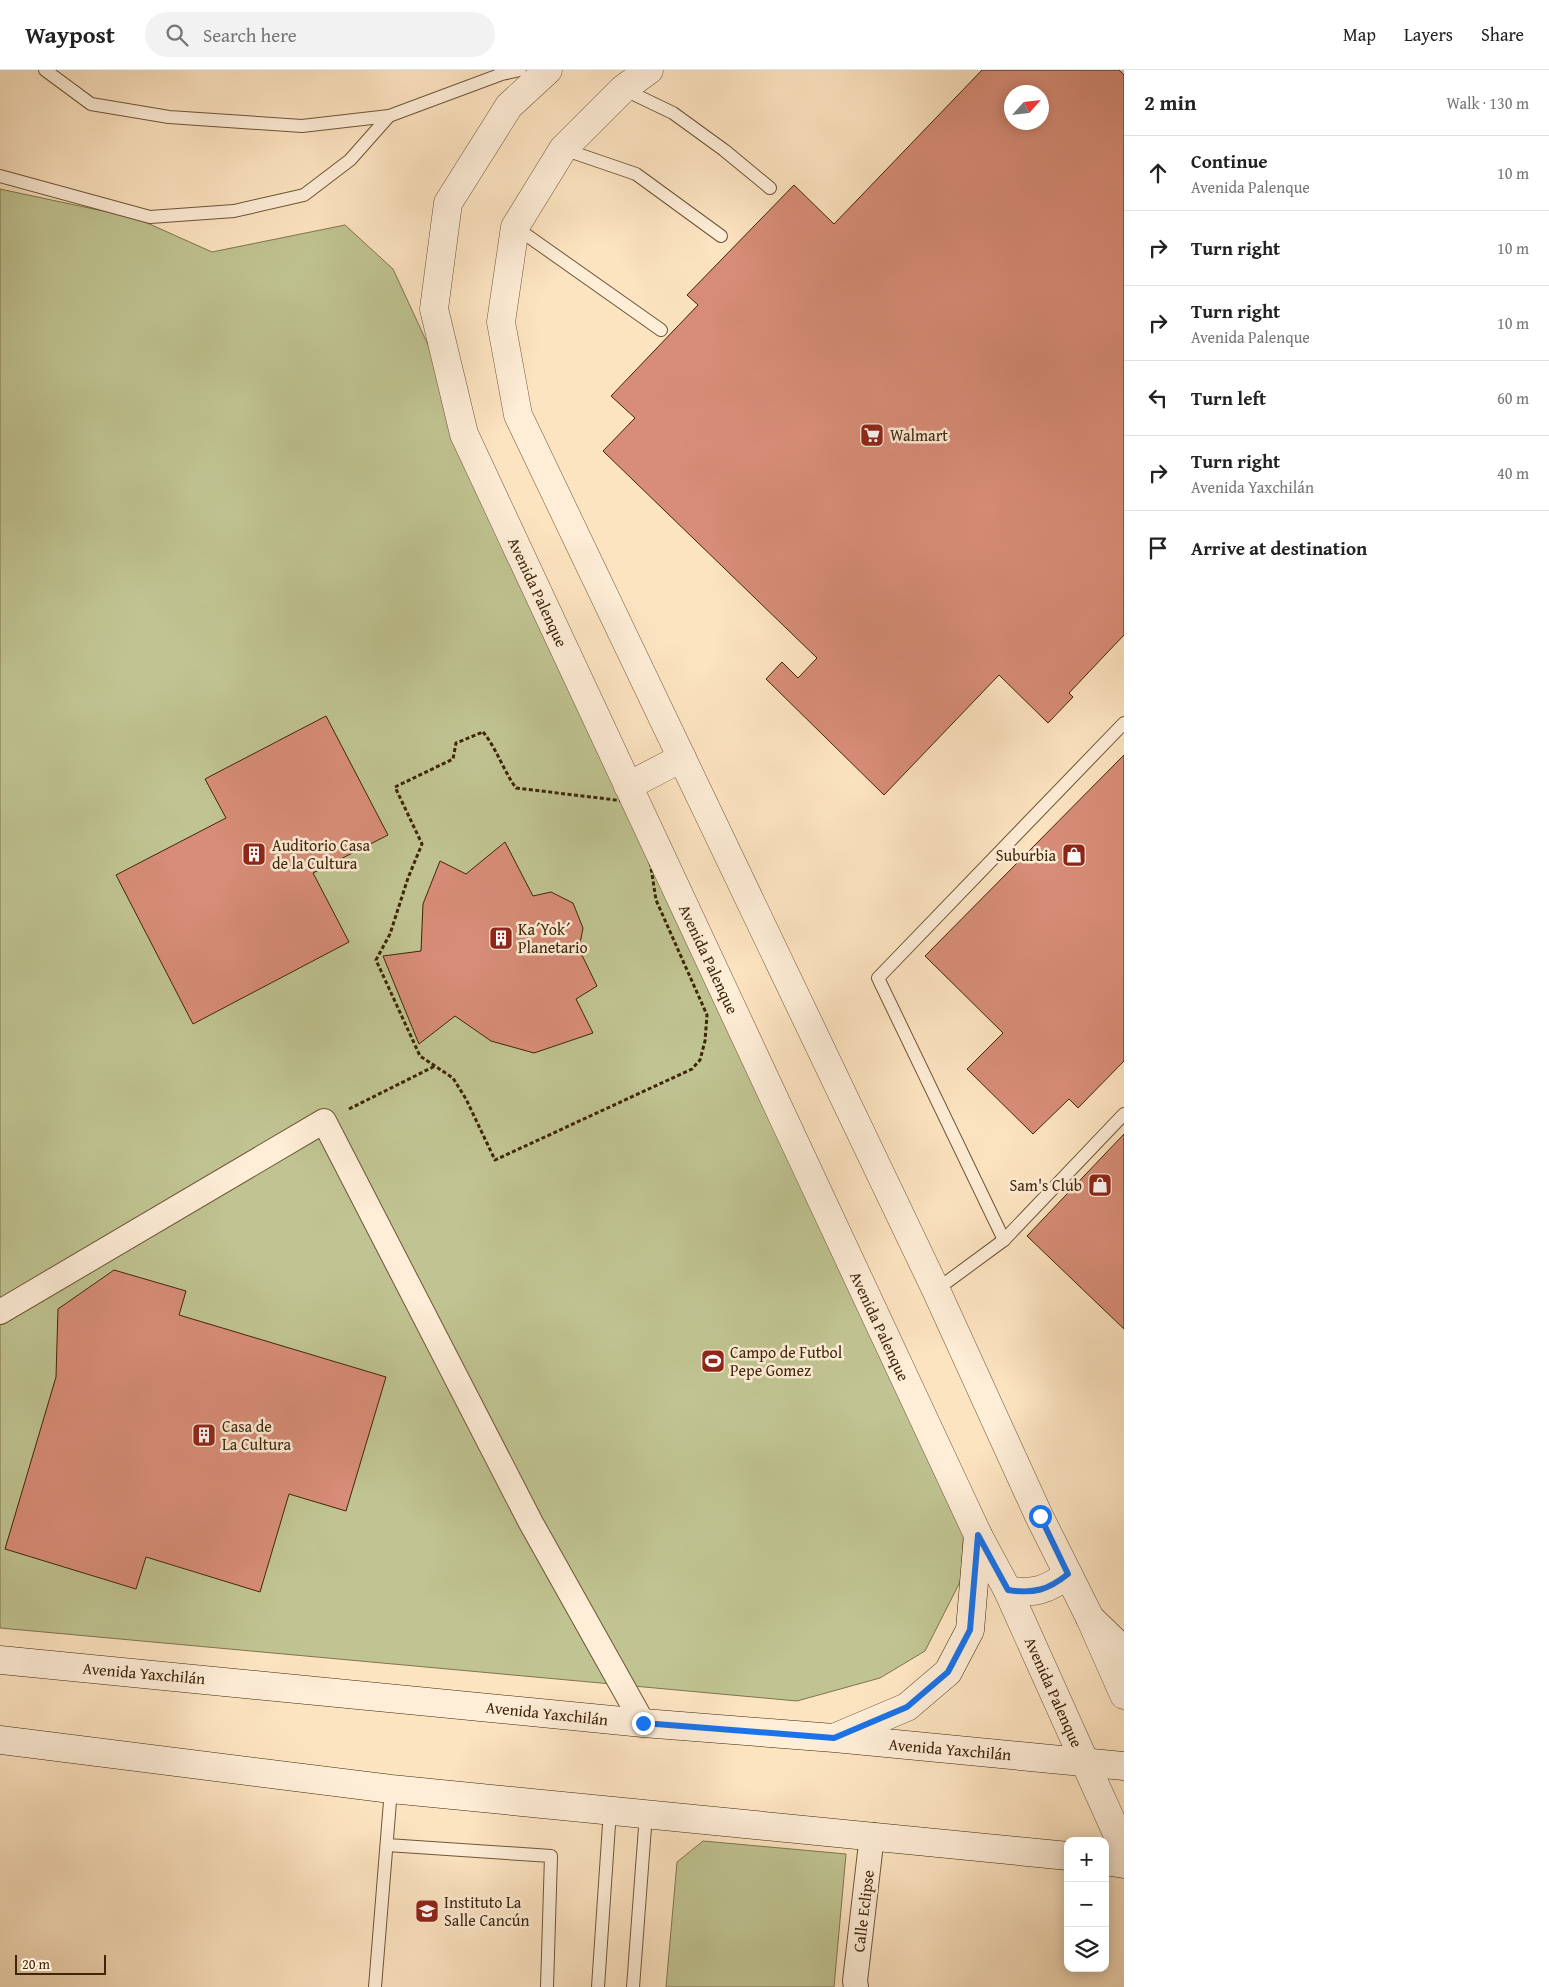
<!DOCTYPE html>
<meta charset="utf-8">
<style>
:root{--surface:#fff;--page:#f2f2f2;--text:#222;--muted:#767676;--line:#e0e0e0}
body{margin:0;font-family:"Gentium Book Plus",serif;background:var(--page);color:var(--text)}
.controls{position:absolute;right:15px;bottom:15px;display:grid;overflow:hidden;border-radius:10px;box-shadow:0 2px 12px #0003}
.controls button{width:45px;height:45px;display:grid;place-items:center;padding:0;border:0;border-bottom:1px solid var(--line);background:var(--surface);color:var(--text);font:25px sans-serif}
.compass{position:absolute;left:1004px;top:15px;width:45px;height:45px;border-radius:50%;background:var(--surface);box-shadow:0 2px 12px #0003;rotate:63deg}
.scale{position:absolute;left:15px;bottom:12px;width:91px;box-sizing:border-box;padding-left:5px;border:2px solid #3f2508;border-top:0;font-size:14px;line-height:18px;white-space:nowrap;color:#3f2508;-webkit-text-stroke:4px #feedd7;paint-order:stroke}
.stop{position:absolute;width:15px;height:15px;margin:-11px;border:4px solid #1a73e8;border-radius:50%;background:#fff}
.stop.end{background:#1a73e8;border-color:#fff;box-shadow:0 1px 5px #0008}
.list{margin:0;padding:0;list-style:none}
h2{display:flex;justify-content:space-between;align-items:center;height:65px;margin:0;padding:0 20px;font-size:21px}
h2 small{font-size:16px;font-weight:400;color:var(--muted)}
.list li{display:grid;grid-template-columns:32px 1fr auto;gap:15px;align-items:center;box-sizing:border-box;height:75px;padding:0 20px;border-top:1px solid var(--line)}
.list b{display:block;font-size:19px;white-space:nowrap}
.list p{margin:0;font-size:16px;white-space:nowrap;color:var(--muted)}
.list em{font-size:16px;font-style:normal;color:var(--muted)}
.icon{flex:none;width:28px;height:28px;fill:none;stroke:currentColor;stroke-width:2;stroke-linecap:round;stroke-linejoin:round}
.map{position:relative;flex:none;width:1124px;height:1917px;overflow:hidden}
header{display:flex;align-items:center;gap:30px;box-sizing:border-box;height:70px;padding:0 25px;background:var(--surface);border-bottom:1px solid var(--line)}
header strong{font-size:24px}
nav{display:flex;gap:28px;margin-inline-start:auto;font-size:18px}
.search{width:350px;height:45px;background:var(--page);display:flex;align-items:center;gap:12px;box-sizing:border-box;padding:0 18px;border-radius:28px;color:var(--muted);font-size:19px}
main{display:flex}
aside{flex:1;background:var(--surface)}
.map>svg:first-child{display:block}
.green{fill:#c0c492;stroke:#80744d}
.building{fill:#d88d78;stroke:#3f2508;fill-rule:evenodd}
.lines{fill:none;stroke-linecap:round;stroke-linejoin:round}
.service-casing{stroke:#6e5536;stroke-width:14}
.minor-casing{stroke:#6e5536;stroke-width:26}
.tertiary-casing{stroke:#6e5536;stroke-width:29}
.secondary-casing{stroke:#3f2508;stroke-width:29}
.path{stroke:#3f2508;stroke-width:3;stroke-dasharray:4 2.5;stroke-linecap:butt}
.service{stroke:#feedd7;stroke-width:12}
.minor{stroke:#feedd7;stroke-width:24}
.tertiary{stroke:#feedd7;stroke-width:28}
.secondary{stroke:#feedd7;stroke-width:28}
.route{stroke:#1a73e8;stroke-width:6}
.labels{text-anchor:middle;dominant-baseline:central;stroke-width:5;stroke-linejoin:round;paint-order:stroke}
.poi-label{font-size:16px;fill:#3f2508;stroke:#feedd7;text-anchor:start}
.street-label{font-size:16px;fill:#3f2508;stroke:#feedd7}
</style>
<header>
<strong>Waypost</strong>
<div class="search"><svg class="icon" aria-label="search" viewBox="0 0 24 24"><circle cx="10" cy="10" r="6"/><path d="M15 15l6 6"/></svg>Search here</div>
<nav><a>Map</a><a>Layers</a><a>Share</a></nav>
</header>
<main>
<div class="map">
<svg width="1124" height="1917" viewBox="0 0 1124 1917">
<rect width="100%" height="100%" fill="#fde4c1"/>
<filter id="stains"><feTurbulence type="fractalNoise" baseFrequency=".004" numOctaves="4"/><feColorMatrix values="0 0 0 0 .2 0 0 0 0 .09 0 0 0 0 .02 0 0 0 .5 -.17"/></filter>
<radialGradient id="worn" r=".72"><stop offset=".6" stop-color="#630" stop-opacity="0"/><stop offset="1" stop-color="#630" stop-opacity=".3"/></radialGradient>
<g class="green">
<polygon points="0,119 136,148 212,182 345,155 393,199 965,1438 961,1510 925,1581 880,1608 797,1631 0,1558"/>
<polygon points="703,1771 846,1784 834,1917 666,1917 677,1792"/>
</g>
<g class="building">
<path d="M982 0H1119L1124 5V565L1069 623 1073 627 1048 653 999 605 884 725 766 609 782 592 798 608 817 588 603 381 635 348 611 326 698 235 687 225 794 115 834 154ZM1012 22H1042V52H1012Z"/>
<polygon points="326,646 388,765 313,803 349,872 193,954 116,805 226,748 205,709"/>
<polygon points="1124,685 1124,991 1078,1038 1069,1029 1033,1064 967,999 1003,963 925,886"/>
<polygon points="505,772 533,826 551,822 573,833 583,858 579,879 597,916 576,929 593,963 534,983 491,971 455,946 419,974 383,886 421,881 423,834 440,791 466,804"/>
<polygon points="1124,1064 1124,1259 1027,1166"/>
<polygon points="114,1200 186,1221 179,1245 386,1307 346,1441 289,1424 260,1522 146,1487 136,1519 5,1479 56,1307 58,1239"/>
</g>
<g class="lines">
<g class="service-casing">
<g id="service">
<polyline points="45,0 91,34 169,47 302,56 389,46 502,4 520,0"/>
<polyline points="623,19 673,43 724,80 770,118"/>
<polyline points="563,79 636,104 721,166"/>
<polyline points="0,106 150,147 234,141 304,125 350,90 389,46"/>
<polyline points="515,157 661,260"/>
<polyline points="1004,1170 878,908 1124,653"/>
<polyline points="936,1220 1004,1170 1124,1044"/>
<polyline points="387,1775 551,1786 547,1917"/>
<polyline points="375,1917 391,1719"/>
<polyline points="598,1917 610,1740"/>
<polyline points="633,1917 646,1744"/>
</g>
</g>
<g class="minor-casing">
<g id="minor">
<polyline points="0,1242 324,1051 531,1453 643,1653"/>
<polyline points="856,1917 855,1911 872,1765"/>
</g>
</g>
<g class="tertiary-casing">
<g id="tertiary">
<polyline points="548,0 509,36 448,133 434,239 464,364 978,1465 1008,1521 1124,1779"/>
<polyline points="649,0 623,19 563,79 515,157 501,252 518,345 936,1220 1039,1446 1090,1548 1124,1625"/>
<polyline points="628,716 682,688"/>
<path d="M1008 1521C1034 1524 1048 1520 1068 1504"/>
</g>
</g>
<g class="secondary-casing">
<g id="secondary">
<polyline points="1090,1548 1124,1581"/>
<polyline points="0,1590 643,1653 834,1668 1124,1696"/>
<polyline points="836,1667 907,1637 948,1602 970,1560 978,1465"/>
<polyline points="0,1670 391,1719 1068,1786"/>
<polyline points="1105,1791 1124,1794"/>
</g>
</g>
<g class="path">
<path d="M483 662C497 679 503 700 516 718L624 731 650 791 656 830 707 945 705 971 700 990 692 999 495 1090 466 1029 453 1008 420 986 376 890 390 864 408 808 422 774 395 717 453 689 456 673Z"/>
<polyline points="349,1039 435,996"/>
</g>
<use href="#service" class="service"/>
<use href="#minor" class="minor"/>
<use href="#tertiary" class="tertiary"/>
<use href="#secondary" class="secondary"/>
</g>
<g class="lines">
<path class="route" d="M643 1653 834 1668 907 1637 948 1602 970 1560 978 1465 1008 1520C1034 1524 1048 1520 1068 1504L1040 1446"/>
</g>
<defs>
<g id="supermarket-square" transform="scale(1.25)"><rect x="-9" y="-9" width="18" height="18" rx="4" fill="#8f2418" stroke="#feedd7"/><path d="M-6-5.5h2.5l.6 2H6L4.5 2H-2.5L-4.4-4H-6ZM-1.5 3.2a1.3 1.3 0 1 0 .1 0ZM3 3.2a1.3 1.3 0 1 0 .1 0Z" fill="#fff"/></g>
<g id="building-square" transform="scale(1.25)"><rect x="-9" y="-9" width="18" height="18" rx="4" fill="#8f2418" stroke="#feedd7"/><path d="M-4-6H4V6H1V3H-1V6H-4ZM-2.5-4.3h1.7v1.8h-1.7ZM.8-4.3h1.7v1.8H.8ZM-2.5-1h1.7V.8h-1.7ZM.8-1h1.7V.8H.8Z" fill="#fff"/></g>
<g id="shop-square" transform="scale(1.25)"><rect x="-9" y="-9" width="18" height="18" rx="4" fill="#8f2418" stroke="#feedd7"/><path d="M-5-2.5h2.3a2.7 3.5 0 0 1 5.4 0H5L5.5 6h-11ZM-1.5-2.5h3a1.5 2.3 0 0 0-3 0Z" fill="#fff"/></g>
<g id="stadium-square" transform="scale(1.25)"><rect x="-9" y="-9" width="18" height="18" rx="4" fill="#8f2418" stroke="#feedd7"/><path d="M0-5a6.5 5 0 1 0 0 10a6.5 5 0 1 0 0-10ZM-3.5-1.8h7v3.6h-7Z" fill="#fff"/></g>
<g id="school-square" transform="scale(1.25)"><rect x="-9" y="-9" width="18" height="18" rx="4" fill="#8f2418" stroke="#feedd7"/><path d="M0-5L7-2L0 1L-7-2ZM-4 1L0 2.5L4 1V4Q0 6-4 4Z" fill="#fff"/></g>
</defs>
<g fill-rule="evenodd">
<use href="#supermarket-square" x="872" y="365"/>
<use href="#building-square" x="254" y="784"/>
<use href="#shop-square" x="1074" y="785"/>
<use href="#building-square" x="501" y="868"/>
<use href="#shop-square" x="1100" y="1115"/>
<use href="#stadium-square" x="713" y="1291"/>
<use href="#building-square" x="204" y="1365"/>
<use href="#school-square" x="427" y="1841"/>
</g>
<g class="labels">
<g class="poi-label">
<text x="890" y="365">Walmart</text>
<text x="272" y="775">Auditorio Casa<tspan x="272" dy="18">de la Cultura</tspan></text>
<text x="1056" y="785" text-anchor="end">Suburbia</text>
<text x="518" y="859">Ka´Yok´<tspan x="518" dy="18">Planetario</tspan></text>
<text x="1082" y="1115" text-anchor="end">Sam's Club</text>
<text x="730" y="1282">Campo de Futbol<tspan x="730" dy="18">Pepe Gomez</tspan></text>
<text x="222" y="1356">Casa de<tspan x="222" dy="18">La Cultura</tspan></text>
<text x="444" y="1832">Instituto La<tspan x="444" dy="18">Salle Cancún</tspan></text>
</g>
<g class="street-label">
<text transform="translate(538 522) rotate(65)">Avenida Palenque</text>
<text transform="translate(709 889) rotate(65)">Avenida Palenque</text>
<text transform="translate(880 1256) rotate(65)">Avenida Palenque</text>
<text transform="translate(144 1603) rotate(5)">Avenida Yaxchilán</text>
<text transform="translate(1054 1622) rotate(66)">Avenida Palenque</text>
<text transform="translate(547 1643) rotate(6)">Avenida Yaxchilán</text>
<text transform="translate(950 1679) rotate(5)">Avenida Yaxchilán</text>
<text transform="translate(863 1841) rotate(-83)">Calle Eclipse</text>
</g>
</g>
<rect width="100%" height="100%" filter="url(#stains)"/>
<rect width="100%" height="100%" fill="url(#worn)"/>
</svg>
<div class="controls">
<button>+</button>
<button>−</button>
<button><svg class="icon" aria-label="layers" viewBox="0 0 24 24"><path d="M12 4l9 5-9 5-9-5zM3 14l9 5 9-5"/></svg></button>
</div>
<svg class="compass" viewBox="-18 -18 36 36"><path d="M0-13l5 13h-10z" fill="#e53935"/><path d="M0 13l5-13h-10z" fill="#767676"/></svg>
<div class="scale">20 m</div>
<div class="stop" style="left:1040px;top:1446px"></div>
<div class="stop end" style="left:643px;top:1653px"></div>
</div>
<aside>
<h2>2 min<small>Walk · 130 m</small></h2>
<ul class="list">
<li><svg class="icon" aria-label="ahead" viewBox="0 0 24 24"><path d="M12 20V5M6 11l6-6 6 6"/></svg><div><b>Continue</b><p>Avenida Palenque</p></div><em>10 m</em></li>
<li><svg class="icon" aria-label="right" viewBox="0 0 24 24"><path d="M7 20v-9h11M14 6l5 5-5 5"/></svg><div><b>Turn right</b></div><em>10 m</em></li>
<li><svg class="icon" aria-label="right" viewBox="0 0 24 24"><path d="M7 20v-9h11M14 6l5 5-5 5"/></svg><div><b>Turn right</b><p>Avenida Palenque</p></div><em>10 m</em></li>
<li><svg class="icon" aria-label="left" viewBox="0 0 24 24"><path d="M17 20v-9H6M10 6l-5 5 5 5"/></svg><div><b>Turn left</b></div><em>60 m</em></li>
<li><svg class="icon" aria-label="right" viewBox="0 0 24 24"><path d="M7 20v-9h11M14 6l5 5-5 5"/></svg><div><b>Turn right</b><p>Avenida Yaxchilán</p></div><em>40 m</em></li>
<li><svg class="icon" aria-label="arrive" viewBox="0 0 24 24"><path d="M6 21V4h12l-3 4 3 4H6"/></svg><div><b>Arrive at destination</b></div></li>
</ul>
</aside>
</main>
